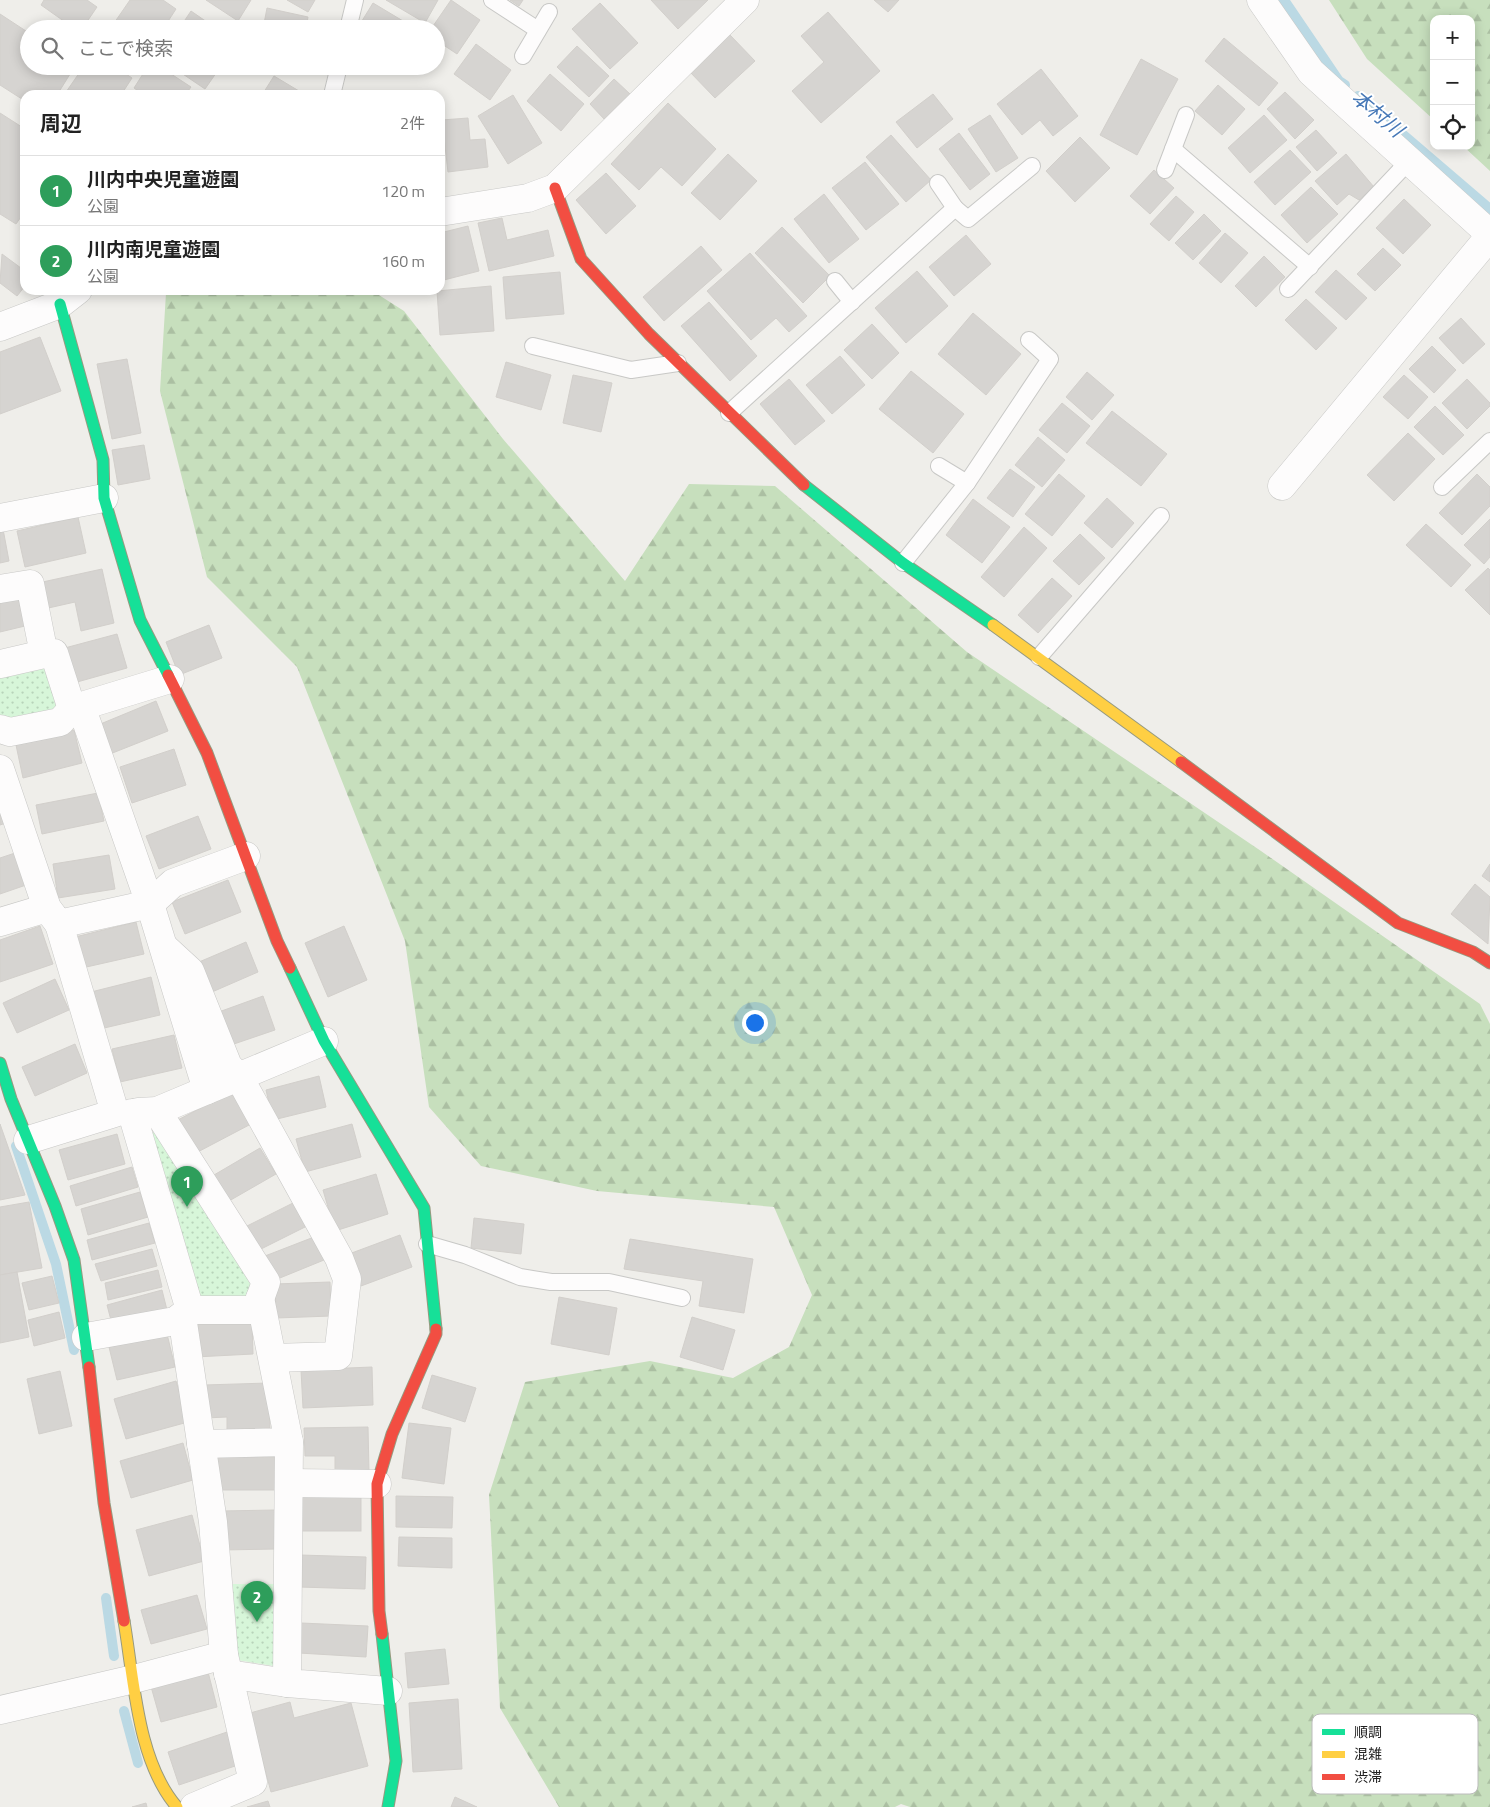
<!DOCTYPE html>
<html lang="ja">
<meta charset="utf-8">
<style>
:root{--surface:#fff;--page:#f2f2f2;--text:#222;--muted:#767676;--line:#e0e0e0;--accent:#d93025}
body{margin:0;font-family:"Titillium Web","Noto Sans JP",sans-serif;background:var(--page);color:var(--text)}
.controls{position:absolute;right:15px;top:15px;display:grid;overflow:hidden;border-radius:10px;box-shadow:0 2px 12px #0003}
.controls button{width:45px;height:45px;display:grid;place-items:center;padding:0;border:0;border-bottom:1px solid var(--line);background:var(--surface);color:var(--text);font:25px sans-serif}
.you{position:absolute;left:754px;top:1022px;width:18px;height:18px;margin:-12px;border:4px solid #fff;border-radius:50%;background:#1a73e8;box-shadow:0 0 0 8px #1a73e833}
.badge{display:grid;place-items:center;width:32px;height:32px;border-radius:50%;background:var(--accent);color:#fff;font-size:16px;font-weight:700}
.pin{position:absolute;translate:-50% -41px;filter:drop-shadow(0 1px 2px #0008)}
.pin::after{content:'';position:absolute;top:26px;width:18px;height:15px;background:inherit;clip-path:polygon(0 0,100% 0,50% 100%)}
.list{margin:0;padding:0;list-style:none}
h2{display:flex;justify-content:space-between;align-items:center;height:65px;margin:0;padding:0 20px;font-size:21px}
h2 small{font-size:16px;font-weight:400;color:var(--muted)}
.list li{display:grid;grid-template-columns:32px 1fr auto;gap:15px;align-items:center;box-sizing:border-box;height:70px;padding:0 20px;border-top:1px solid var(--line)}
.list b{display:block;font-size:19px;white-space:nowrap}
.list p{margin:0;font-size:16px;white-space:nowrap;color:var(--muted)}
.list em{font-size:16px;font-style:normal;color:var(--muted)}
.icon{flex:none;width:28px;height:28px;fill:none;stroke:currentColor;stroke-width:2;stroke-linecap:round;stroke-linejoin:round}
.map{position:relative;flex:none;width:1490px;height:1807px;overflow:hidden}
.search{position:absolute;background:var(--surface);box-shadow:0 2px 12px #0003;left:20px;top:20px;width:425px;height:55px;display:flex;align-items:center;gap:12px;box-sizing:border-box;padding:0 18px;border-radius:28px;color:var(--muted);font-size:19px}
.panel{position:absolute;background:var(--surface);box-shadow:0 2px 12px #0003;left:20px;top:90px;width:425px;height:205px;border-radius:15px}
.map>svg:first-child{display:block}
.forest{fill:url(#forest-firs)}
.park{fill:url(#park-dots)}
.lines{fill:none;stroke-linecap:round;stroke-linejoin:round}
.stream{stroke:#bbd9e4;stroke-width:10}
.building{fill:#d6d4d1;stroke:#d2cfcb}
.lane-casing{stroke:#c8c8c6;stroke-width:18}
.street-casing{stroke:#c8c8c6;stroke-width:29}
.fast-casing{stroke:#969a80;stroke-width:13}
.slow-casing{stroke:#969a80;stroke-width:13}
.jam-casing{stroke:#969a80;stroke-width:13}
.lane{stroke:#fdfcfc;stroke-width:16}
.street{stroke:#fdfcfc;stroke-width:28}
.fast{stroke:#16e098;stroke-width:11}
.slow{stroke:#ffcf43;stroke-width:11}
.jam{stroke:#f24e42;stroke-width:11}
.labels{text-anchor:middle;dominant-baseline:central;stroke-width:4;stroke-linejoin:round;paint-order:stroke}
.water-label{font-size:20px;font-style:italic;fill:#4678b7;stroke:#fff}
.key{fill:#fff;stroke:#bcbcbc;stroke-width:1}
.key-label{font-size:14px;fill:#212121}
</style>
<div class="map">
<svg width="1490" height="1807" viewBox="0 0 1490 1807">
<defs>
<pattern id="forest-firs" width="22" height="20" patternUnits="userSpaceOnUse" patternTransform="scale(1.25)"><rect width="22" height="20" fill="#c7dfbd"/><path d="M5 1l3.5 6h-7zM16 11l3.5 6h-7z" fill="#abbfa2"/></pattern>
<pattern id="park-dots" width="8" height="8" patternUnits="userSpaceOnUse" patternTransform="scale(1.25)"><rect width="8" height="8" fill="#d7f6d9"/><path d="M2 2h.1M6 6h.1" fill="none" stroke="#b8d3ba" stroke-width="1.8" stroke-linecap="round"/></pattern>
</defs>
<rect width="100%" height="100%" fill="#efeeea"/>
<g class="forest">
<polygon points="1329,0 1490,0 1490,171 1463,146 1471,146 1471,19 1434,19 1434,120 1367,59"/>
<polygon points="170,290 371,290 404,311 503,439 625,581 689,484 775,486 967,652 1261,851 1480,1004 1490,1024 1490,1807 910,1807 901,1804 895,1807 559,1807 500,1708 489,1495 525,1382 650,1361 733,1378 789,1347 812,1295 774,1207 597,1191 481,1166 429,1107 405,941 297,667 207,577 160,391 166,293"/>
</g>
<g class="park">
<polygon points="50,665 64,705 58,716 0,720 0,676"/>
<polygon points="163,1131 252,1280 248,1300 194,1302 145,1134"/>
<polygon points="232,1584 279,1584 280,1667 237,1660"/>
</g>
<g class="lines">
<g class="stream">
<polyline points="1284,0 1339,81 1345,85"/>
<polyline points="1358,96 1490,209"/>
<polyline points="16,1146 56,1264 74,1350"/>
<polyline points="106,1598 114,1656"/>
<polyline points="124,1711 138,1763"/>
</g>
</g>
<g class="building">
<polygon points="44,0 87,0 97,7 82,29 75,29 41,5"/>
<polygon points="130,0 163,0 176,9 163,29 110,29"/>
<polygon points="206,0 251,0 238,21"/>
<polygon points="287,0 315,0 308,12"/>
<polygon points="386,0 438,0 425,23"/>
<polygon points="451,0 480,20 457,54 436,40 436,29 431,29"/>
<polygon points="510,0 523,0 519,6"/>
<polygon points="651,0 708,0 678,29"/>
<polygon points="874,0 899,0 888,12"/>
<polygon points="373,3 413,27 412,29 357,29"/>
<polygon points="600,3 638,43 610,69 572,29"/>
<polygon points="267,8 308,17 306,29 263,29"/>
<polygon points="191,11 217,29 179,29"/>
<polygon points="828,12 880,71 821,123 792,91 824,62 801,36"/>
<polygon points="0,14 29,33 29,66 75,66 57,95 25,95 25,101 0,85"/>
<polygon points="730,35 755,61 715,98 690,72"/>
<polygon points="1224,38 1278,83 1259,106 1205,61"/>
<polygon points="476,44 511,70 490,100 454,74"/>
<polygon points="577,46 609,76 589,97 557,67"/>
<polygon points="1141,59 1178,79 1137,155 1100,135"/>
<polygon points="84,66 114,66 132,78 121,95 64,95"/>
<polygon points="148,66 159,66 191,87 185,95 144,95 134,88"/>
<polygon points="171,66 221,66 205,89"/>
<polygon points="263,66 305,66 304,74"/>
<polygon points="1041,69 1078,116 1053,136 1040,120 1022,135 997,104"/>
<polygon points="550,74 584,104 561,131 527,101"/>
<polygon points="274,76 304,94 303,95 262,95"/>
<polygon points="614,79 630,94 605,120 590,104"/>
<polygon points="1218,85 1245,109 1222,135 1195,111"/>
<polygon points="1285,92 1314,120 1295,139 1267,109"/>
<polygon points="933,94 953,119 917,148 896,122"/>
<polygon points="513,95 542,143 508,164 478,116"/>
<polygon points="668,103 716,149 682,186 661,167 639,190 611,164"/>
<polygon points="0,113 25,129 25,211 16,224 0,214"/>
<polygon points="990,115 1018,158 996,172 968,129"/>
<polygon points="1264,115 1287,140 1250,173 1228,148"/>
<polygon points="468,118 470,140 485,139 488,167 448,172 442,120"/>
<polygon points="1316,130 1337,153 1317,171 1296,147"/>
<polygon points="959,133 990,174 970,190 939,149"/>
<polygon points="891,135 931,180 906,202 866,157"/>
<polygon points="1080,137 1110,168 1075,202 1046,171"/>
<polygon points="1290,150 1311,172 1275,205 1254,182"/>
<polygon points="728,154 757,181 720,220 691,193"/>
<polygon points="1346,154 1374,187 1359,200 1349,194 1337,205 1315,181"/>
<polygon points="865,162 899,204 866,230 832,188"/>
<polygon points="1154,170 1174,188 1150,214 1130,196"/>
<polygon points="606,173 636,206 606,234 576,200"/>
<polygon points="1311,187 1338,214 1307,243 1281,215"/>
<polygon points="824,194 859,239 829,263 794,219"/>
<polygon points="1176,196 1194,212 1169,241 1150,224"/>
<polygon points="1404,199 1431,225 1403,254 1376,228"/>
<polygon points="1204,214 1221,231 1193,260 1175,243"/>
<polygon points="502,218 507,240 548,230 554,256 489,271 478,223"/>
<polygon points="468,226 479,271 440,281 440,233"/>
<polygon points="782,227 830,276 803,303 755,253"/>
<polygon points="1225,233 1248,253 1221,283 1199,263"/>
<polygon points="966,235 991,264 954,296 929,267"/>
<polygon points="701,246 722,270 664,321 643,297"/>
<polygon points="1383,248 1401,265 1375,291 1357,274"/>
<polygon points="750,253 807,316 789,332 776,318 751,340 707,291"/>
<polygon points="2,254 25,271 25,286 17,296 0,283"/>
<polygon points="1264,256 1285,277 1256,307 1235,286"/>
<polygon points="1336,270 1367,298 1346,320 1315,292"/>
<polygon points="917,271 948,306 906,343 875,308"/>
<polygon points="560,272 564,314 506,319 503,277"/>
<polygon points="491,286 494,331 440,335 437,291"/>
<polygon points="1306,299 1337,328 1316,350 1285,320"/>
<polygon points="709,302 757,356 730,381 681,326"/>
<polygon points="973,313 1021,354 986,395 938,354"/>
<polygon points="1461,318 1485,344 1463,364 1439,338"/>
<polygon points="872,324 899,353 872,379 844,350"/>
<polygon points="40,337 61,391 0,414 0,352"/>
<polygon points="1432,346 1456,370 1434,393 1409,369"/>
<polygon points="840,356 865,385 832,414 806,385"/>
<polygon points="127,359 141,433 112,439 97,364"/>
<polygon points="506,362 551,375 541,410 496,397"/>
<polygon points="911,371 964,414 933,453 879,409"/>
<polygon points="1087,372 1114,395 1092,420 1066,397"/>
<polygon points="573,375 612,383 601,432 563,423"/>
<polygon points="1404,375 1428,397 1408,419 1383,397"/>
<polygon points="789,379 825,421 795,445 760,404"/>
<polygon points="1467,379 1490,403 1490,406 1467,429 1442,403"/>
<polygon points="1062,403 1090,426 1067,453 1039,430"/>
<polygon points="1435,406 1464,435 1443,455 1414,427"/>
<polygon points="1112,411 1167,454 1141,486 1086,443"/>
<polygon points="1408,433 1435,459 1394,501 1367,475"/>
<polygon points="1038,437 1065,460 1042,487 1015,465"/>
<polygon points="144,445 150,479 118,485 112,450"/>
<polygon points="1010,469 1035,487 1013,517 987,498"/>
<polygon points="1059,474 1085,496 1052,536 1025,514"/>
<polygon points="1477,474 1490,487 1490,506 1462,535 1439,513"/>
<polygon points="1107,498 1134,523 1112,548 1084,523"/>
<polygon points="973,499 1010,527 982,563 946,535"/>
<polygon points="78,517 86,553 25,567 17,531"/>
<polygon points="1490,519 1490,557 1484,564 1464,545"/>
<polygon points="1426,524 1471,565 1451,587 1406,545"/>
<polygon points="1024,527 1047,548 1004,597 981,577"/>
<polygon points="3,529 9,561 0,563 0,530"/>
<polygon points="1080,534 1105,558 1079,585 1053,561"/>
<polygon points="1488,568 1490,570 1490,615 1465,590"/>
<polygon points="102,569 114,623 81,631 75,602 44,609 38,583"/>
<polygon points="1052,578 1072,596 1038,633 1018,615"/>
<polygon points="18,597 25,626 0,632 0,602"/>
<polygon points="209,625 222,658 179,675 166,642"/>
<polygon points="117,634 127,668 70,684 61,649"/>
<polygon points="156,701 168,731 110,754 98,725"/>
<polygon points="74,730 82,763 23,778 16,745"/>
<polygon points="174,749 186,785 132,803 120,767"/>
<polygon points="98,793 104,821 42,834 36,805"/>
<polygon points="0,805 6,823 0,825"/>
<polygon points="198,816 211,849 159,869 146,836"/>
<polygon points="18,852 29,884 0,894 0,858"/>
<polygon points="109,855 115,889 58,898 53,864"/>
<polygon points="1490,864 1490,882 1482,876"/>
<polygon points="228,880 241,912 185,934 172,902"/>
<polygon points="1475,884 1490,897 1488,944 1451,914"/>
<polygon points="136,922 144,954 82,968 75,937"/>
<polygon points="40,926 53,964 0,982 0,940"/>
<polygon points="344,926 367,980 328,997 305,943"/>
<polygon points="246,942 258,972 212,992 199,962"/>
<polygon points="151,977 160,1015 100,1029 91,992"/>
<polygon points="55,979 69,1010 17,1033 3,1003"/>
<polygon points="263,996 275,1030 228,1046 216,1013"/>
<polygon points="174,1035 182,1068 120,1082 112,1049"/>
<polygon points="75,1044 87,1073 35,1096 22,1067"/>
<polygon points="319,1076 326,1107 273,1120 266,1090"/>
<polygon points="233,1091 251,1124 192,1155 174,1122"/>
<polygon points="0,1124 25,1195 0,1200"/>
<polygon points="352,1124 361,1157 305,1172 296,1139"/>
<polygon points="117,1134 125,1164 68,1180 59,1150"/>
<polygon points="260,1148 276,1174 229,1201 214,1175"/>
<polygon points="132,1167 138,1187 76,1206 70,1186"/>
<polygon points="376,1174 388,1214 335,1231 323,1190"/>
<polygon points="140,1192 148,1217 88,1235 81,1209"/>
<polygon points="297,1201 309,1225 257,1251 245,1227"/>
<polygon points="29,1202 42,1268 0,1275 0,1207"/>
<polygon points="474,1218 524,1224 521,1254 471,1248"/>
<polygon points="149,1223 155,1243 92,1260 87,1240"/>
<polygon points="400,1235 412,1267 361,1286 349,1254"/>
<polygon points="314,1237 324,1260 275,1280 265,1256"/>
<polygon points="630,1239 753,1259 744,1313 699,1306 703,1281 624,1269"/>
<polygon points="152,1249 157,1266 101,1281 95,1264"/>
<polygon points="158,1270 162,1287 108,1300 105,1283"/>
<polygon points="17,1272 29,1337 0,1343 0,1275"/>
<polygon points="52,1276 59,1303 29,1310 22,1283"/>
<polygon points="330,1282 331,1316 276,1318 275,1284"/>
<polygon points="162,1290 167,1310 112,1324 107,1305"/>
<polygon points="559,1297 617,1308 609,1355 551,1344"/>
<polygon points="59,1312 65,1338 34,1346 28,1320"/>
<polygon points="692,1317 735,1330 723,1370 680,1357"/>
<polygon points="252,1321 253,1354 195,1357 194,1323"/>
<polygon points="167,1334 175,1367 117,1380 109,1347"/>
<polygon points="372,1367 373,1405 303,1408 301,1370"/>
<polygon points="60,1371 72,1426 39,1434 27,1379"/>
<polygon points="432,1375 476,1388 465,1422 422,1408"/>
<polygon points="176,1381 188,1422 126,1439 114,1399"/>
<polygon points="268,1383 270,1428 227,1430 227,1417 205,1418 204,1385"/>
<polygon points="409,1423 451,1428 444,1484 402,1478"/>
<polygon points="368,1427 369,1472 335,1472 335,1456 305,1456 304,1428"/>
<polygon points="183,1443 193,1480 131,1498 120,1461"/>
<polygon points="214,1456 275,1457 275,1490 214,1490"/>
<polygon points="396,1496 453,1497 452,1528 396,1527"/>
<rect x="300" y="1497" width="61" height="34"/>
<polygon points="275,1510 276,1549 222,1550 221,1511"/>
<polygon points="192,1515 204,1561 149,1576 136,1530"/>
<polygon points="399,1537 452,1538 452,1568 398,1566"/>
<polygon points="300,1555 366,1557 365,1589 299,1587"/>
<polygon points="197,1595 207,1629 151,1644 141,1610"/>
<polygon points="301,1623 368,1626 366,1657 299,1653"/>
<polygon points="445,1649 449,1684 408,1688 405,1653"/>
<polygon points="207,1668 217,1707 161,1722 150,1683"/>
<polygon points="458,1699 462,1769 413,1772 409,1703"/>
<polygon points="290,1702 294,1718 351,1703 368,1766 271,1792 250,1713"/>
<polygon points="230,1731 241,1764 179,1785 168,1752"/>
<polygon points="455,1797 477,1807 451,1807"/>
<polygon points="268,1801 270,1807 247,1807"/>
<polygon points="146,1803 147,1807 132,1807"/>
</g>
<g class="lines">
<g class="lane-casing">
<g id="lane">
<polyline points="492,0 538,30"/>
<polyline points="348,29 355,0"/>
<polyline points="523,56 549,12"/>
<polyline points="332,95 339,66"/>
<polyline points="1173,149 1310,267"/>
<polyline points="1165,170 1186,115"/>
<polyline points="938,183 955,208"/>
<polyline points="835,281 852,302"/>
<polyline points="1288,289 1409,161"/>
<polyline points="533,346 631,370 678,363"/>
<polyline points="729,413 955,208 968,219 1032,166"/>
<polyline points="939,466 967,483 1050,359 1029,340"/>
<polyline points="1442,487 1490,441"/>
<polyline points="903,563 967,483"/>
<polyline points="1039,657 1161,516"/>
<polyline points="427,1244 465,1255 520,1277 551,1282 609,1282 682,1298"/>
</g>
</g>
<g class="street-casing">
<g id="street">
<polyline points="1261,0 1311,72 1490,234"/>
<polyline points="440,212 528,198 555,188 745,0"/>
<polyline points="0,327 60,304 78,290"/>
<polyline points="1282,486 1490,236"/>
<polyline points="0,518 104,498"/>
<polyline points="0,589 30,584 44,654 54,653 72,709 170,679"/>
<polyline points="0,664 44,654"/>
<polyline points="0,729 10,732 60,722 72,709"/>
<polyline points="0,769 47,908 59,924 150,904 81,706"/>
<polyline points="0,922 47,908"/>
<polyline points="165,948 190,971 228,1066 239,1077 339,1258 347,1279 338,1356 273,1358"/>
<polyline points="207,1090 150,904 173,883 246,856"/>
<polyline points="138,1112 157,1111 324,1041"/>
<polyline points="132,1113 190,1310 256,1310 266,1282 157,1111"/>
<polyline points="28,1140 115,1113 59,924"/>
<polyline points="182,1316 213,1522 224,1655 253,1782 194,1807"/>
<polyline points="86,1337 175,1321 190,1310"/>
<polyline points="289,1442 287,1683 388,1691"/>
<polyline points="201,1444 289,1442 260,1298"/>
<polyline points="289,1483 377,1484"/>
<polyline points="228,1674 287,1683"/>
<polyline points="0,1710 134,1679 224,1655"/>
</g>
</g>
<g class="fast-casing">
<g id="fast">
<polyline points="60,304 103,460 104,498 140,620 168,675"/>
<polyline points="804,485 903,563 993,625"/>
<polyline points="290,968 324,1041 424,1208 436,1329"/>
<polyline points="0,1063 11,1099 55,1206 74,1260 89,1367"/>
<polyline points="382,1634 396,1761 388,1807"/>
</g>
</g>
<g class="slow-casing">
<g id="slow">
<polyline points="993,625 1181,762"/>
<path d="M124 1621C134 1679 137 1761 177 1807"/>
</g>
</g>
<g class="jam-casing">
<g id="jam">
<polyline points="555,188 581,259 649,334 804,485"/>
<polyline points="168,675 207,753 277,941 290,968"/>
<polyline points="1181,762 1398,923 1473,952 1490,963"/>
<polyline points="89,1367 104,1503 124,1621"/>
<polyline points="382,1634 379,1611 377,1484 392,1434 436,1334 436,1329"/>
</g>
</g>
<use href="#lane" class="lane"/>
<use href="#street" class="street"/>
<use href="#fast" class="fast"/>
<use href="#slow" class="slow"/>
<use href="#jam" class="jam"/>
</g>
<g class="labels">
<g class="water-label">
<text transform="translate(1378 113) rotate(40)">本村川</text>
</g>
</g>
<rect x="1312" y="1714" width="166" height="80" rx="8" class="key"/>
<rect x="1322" y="1729" width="23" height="6" fill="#16e098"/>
<rect x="1322" y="1751" width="23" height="7" fill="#ffcf43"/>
<rect x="1322" y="1774" width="23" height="6" fill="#f24e42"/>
<g class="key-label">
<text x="1354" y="1737">順調</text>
<text x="1354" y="1759">混雑</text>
<text x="1354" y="1782">渋滞</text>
</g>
</svg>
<div class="controls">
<button>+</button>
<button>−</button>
<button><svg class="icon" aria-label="locate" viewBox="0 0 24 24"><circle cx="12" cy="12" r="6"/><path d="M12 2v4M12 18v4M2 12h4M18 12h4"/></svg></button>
</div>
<div class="you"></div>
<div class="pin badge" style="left:187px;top:1207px;background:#2e9e5b">1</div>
<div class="pin badge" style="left:257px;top:1622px;background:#2e9e5b">2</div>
<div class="search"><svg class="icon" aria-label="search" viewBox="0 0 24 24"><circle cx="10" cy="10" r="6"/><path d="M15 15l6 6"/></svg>ここで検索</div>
<section class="panel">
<h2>周辺<small>2件</small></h2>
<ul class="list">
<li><span class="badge" style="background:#2e9e5b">1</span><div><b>川内中央児童遊園</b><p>公園</p></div><em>120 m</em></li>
<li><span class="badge" style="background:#2e9e5b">2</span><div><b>川内南児童遊園</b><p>公園</p></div><em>160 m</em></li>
</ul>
</section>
</div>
